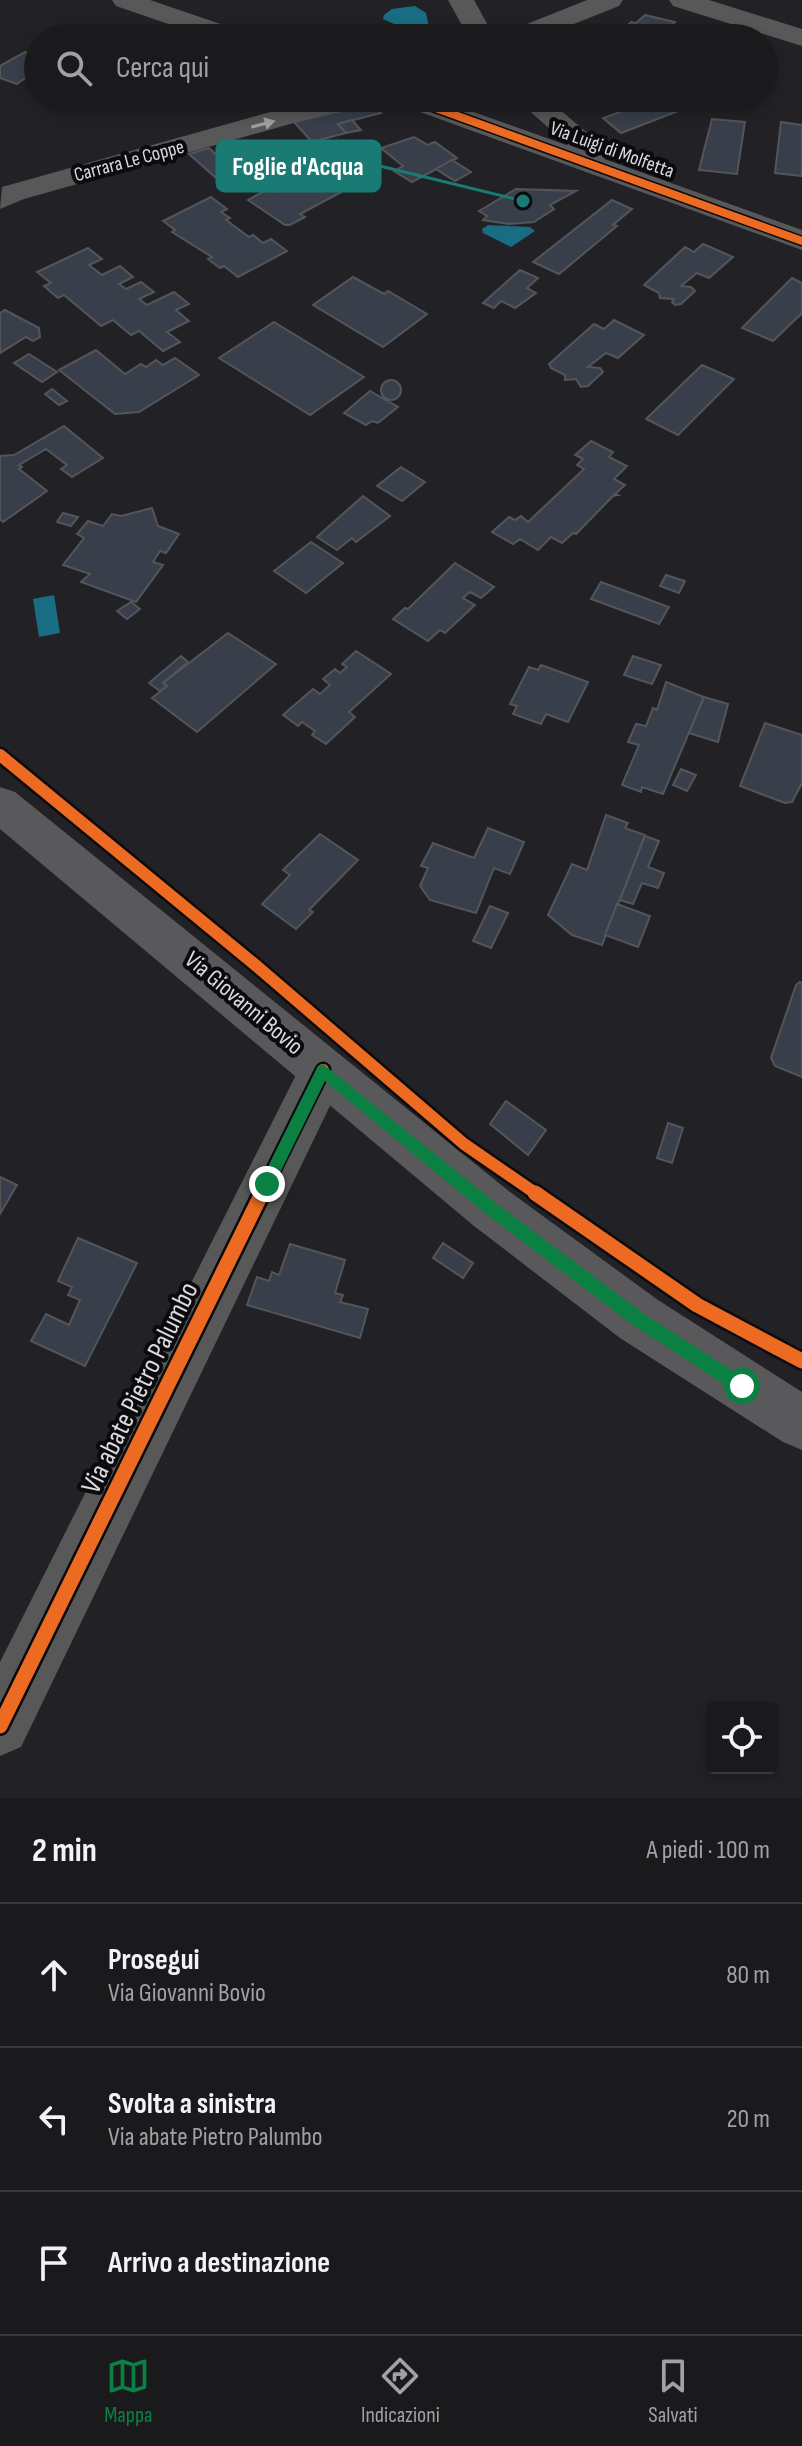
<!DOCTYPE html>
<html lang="it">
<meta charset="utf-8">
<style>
:root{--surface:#1a1a1c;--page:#272729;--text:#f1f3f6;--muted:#9fa1a3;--line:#38383b;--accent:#0b8043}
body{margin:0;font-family:"Sofia Sans Condensed",sans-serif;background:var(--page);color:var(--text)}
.controls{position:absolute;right:24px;bottom:24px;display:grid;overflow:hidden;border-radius:8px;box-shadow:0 4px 12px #0003}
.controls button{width:72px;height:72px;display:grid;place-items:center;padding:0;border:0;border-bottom:2px solid var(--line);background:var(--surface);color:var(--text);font:40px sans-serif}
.stop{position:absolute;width:24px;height:24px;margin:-18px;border:6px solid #0b8043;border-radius:50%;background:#fff}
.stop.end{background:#0b8043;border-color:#fff;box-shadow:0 2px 8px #0008}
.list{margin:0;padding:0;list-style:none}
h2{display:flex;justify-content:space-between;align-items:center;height:104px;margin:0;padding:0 32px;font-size:34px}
h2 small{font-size:26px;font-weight:400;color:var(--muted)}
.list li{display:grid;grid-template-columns:52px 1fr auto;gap:24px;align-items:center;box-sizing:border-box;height:144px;padding:0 32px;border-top:2px solid var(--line)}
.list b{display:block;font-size:30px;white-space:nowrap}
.list p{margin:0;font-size:26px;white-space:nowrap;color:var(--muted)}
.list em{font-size:26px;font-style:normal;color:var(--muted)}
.icon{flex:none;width:44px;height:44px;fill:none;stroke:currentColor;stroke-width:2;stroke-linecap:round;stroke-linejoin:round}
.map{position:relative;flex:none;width:802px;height:1798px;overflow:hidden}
.search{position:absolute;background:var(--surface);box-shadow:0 4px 12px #0003;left:24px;right:24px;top:24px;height:88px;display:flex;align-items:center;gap:20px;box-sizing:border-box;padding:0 28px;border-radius:44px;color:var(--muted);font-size:30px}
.sheet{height:536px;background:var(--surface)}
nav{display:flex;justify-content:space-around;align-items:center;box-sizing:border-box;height:112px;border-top:2px solid var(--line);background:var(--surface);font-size:22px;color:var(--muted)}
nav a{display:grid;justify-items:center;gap:4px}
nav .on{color:var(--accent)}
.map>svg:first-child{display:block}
.water{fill:#196d82}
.building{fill:#383f4a;stroke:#545558;stroke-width:2}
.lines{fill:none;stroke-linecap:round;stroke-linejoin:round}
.minor{fill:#585859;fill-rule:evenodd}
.major{fill:#59585b;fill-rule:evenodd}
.cycleway-far2-casing{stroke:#0b0b0e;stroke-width:11}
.cycleway-far1-casing{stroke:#0b0b0e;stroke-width:17}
.cycleway-casing{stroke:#0b0b0e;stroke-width:20}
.cycleway-far2{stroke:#ed6a23;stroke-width:8}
.cycleway-far1{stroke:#ed6a23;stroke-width:12}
.cycleway{stroke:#ed6a23;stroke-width:15}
.oneway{fill:#a0a0a2}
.route{fill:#0b8043}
.labels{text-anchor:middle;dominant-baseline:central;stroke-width:8;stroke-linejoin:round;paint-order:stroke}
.far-street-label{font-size:20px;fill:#dadade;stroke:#0b0b0e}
.street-label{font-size:24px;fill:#dadade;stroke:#0b0b0e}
.near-street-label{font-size:28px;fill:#dadade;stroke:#0b0b0e}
.leader{fill:none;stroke:#197b74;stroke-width:3}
.callout-dot{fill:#197b74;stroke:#0b0b0e;stroke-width:3}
.callout{fill:#197b74;stroke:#197b74;stroke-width:3}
.callout-label{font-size:26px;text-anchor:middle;font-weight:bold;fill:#fff}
</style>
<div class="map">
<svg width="802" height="1798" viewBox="0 0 802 1798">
<rect width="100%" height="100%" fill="#222226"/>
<g class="water">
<polygon points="415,6 426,13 429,27 407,30 383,19 384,15 392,9"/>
<polygon points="488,225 530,227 535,231 511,247 483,233 482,229"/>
<polygon points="54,595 60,633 39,637 33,599"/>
</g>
<g class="building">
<polygon points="645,15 675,22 657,38 600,38 598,34 622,31 631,22 636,23"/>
<polygon points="371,27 396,36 359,38"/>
<polygon points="25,52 38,57 38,74 31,74 17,84 0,78 0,66"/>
<polygon points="659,98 706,98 716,102 708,110 691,106 621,133 603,118"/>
<polygon points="371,104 381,113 338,124 346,133 312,142 294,122"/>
<polygon points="712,119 745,122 737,174 699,170"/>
<polygon points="352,120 361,130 346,133 338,124"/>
<polygon points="781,122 802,125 802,176 775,173"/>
<polygon points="414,137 428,145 435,142 457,158 412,182 394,171 403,166 381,148"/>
<polygon points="209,148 233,170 215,177 189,154"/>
<polygon points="340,153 378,177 361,186 358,183 300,214 305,217 290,225 285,225 248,200 270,188 276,192 288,186 292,188 320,174 316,171 326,166 321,163"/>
<polygon points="452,160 471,172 455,181 436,169"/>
<polygon points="516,189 576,191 550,205 554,209 534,222 509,224 483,220 487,216 479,211"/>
<polygon points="211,197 227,209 221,212 230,218 226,220 249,237 253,235 263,243 271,239 287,251 238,277 224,266 220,268 208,259 212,257 172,232 175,230 163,221"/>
<polygon points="612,200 632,209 613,225 617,226 559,274 533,262"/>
<polygon points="703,244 733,257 709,278 697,273 681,286 691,287 695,291 681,304 675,305 672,302 674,299 660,298 659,293 644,285 685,247 694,252"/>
<polygon points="88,248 102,259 89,265 102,275 120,266 133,277 119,284 126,289 141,282 154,292 139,299 147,305 174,292 189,304 176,310 189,321 167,332 180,342 163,351 139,331 131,335 113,320 101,326 64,295 58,298 44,286 51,283 37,272"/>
<polygon points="520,270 538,278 527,288 536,293 515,308 501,301 494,308 483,303"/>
<polygon points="353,277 384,294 388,291 427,314 383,347 313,305"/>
<polygon points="792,278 802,283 802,313 773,341 742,328"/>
<polygon points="5,310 39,328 40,337 33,341 26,337 0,353 0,313"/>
<polygon points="614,320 644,335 618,358 606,353 588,367 600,368 603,372 588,386 581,387 576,379 565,380 565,375 551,368 549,364 594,324 604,329"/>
<polygon points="274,322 364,377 310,415 219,358"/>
<polygon points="96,350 125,374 141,364 146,367 156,360 163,365 175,358 199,375 139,412 115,414 59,370"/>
<polygon points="29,354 57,372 42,382 14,363"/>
<polygon points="702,365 734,379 678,435 646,419"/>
<circle cx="391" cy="390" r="10"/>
<polygon points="52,389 67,401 59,405 45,394"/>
<polygon points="370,391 398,407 378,423 372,421 366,425 344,413"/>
<polygon points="64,426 103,458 72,477 61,469 67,465 46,449 19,465 22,467 19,469 47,491 3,522 0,519 0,456 14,455"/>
<polygon points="591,441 613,452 609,457 627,466 614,479 625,485 615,494 618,495 613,496 576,534 573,533 562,543 551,537 538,550 520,539 513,544 492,532 509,517 515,520 521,516 528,522 584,469 577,465 583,459 575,455"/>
<polygon points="401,467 425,482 402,501 377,486"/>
<polygon points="363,496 390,516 356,542 352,538 337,550 317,537"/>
<polygon points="152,508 158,526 179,534 166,553 160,551 153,562 163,565 136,602 81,582 90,574 63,565 84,538 77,534 88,521 103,526 112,514 121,516"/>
<polygon points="63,513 78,517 71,526 57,522"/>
<polygon points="311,542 343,563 306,593 274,571"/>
<polygon points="455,563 494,587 481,598 470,592 463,598 475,605 445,633 440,630 428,641 393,619 405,608 408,609"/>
<polygon points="666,575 685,581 679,593 660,586"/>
<polygon points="601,582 669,607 659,624 591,599"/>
<polygon points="131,602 140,609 127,619 117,611"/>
<polygon points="228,633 276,664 197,732 152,698 167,686 163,683"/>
<polygon points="356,651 391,674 349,712 355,717 326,744 312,735 315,731 302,722 298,726 283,715 313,689 320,694 330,685 323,679 335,669 340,673 347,667 342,664"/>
<polygon points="181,656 188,662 163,683 167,686 160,691 149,683"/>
<polygon points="633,656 661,665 652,684 624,675"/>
<polygon points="541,665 588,682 568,722 546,714 541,724 513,714 517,706 510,704 529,667 538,670"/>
<polygon points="666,682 704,697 663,794 642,787 641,792 622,785 639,745 628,742 636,724 646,726 653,708 657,710"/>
<polygon points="704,697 728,704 718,742 689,733"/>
<polygon points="765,723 802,735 802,783 792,802 785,803 740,786"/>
<polygon points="681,769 696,775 687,791 673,785"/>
<polygon points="606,815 628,823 625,828 645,835 602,945 572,935 548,915 572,864 587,870"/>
<polygon points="488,828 524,842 510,874 494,868 476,913 430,900 420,886 428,868 421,866 433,843 474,858"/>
<polygon points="320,834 358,860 309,910 313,912 296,929 262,904 290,875 283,870"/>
<polygon points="645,836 659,841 648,867 664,873 658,888 642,883 633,904 620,900"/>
<polygon points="617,904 650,916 638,947 605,935"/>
<polygon points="490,906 508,913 491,948 473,941"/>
<polygon points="800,982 802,983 802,1077 775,1066 771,1058 796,985"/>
<polygon points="506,1101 546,1130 528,1155 490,1124"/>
<polygon points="668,1123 683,1128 672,1163 657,1158"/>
<polygon points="0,1177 17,1185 0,1214"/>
<polygon points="78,1238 137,1263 85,1366 31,1341 46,1314 69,1325 80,1300 68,1295 72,1287 58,1281"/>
<polygon points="443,1243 473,1263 463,1278 433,1258"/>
<polygon points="290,1244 345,1260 335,1293 343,1295 340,1302 368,1309 360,1338 247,1305 257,1277 269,1281 272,1272 279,1275"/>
</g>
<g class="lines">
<g class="minor">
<polygon points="112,0 150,0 244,32 248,38 209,38 116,6"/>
<polygon points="448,0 474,0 495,38 469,38"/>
<polygon points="587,0 623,0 619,6 539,38 503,38 507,32"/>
<polygon points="669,0 709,0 802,29 802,46 673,6"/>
<polygon points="320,98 365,98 361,104 24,199 0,209 2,187"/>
<polygon points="394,98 434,98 569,146 515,98 546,98 604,147 609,153 604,159 802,230 802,250 398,104"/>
<polygon points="323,1048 340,1055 347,1070 340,1085 21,1747 0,1756 0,1662 306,1055"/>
</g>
<polygon class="major" points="0,787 15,792 510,1192 658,1300 802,1392 802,1450 783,1442 620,1338 474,1226 0,829"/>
<g class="cycleway-far2-casing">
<polyline id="cycleway-far2" points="408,98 802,241"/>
</g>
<g class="cycleway-far1-casing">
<g id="cycleway-far1">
<polyline points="0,755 253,963 464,1144 538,1195"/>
<polyline points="261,1195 323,1070"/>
</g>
</g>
<g class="cycleway-casing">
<g id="cycleway">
<polyline points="535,1193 697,1305 802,1361"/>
<polyline points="0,1726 262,1193"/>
</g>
</g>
<use href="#cycleway-far2" class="cycleway-far2"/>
<use href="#cycleway-far1" class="cycleway-far1"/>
<use href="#cycleway" class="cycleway"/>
</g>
<defs><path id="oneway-solid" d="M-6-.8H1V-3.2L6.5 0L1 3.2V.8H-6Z" transform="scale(2)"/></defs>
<use class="oneway" href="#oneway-solid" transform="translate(263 124) rotate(-15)"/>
<polygon class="route" points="323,1064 497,1204 644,1314 747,1380 747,1392 736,1392 633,1325 486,1214 325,1081 272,1189 262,1189 262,1179 318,1066"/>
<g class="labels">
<g class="far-street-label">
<text transform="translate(612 150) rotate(20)">Via Luigi di Molfetta</text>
<text transform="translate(129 161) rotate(-15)">Carrara Le Coppe</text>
</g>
<g class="street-label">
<text transform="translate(244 1003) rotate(40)">Via Giovanni Bovio</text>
</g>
<g class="near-street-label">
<text transform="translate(140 1388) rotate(-64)">Via abate Pietro Palumbo</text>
</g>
</g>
<path class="leader" d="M523 201L380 166"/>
<circle class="callout-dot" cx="523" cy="201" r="8"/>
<rect class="callout" x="217" y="141" width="163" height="50" rx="8"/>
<g class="callout-label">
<text x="298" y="175">Foglie d'Acqua</text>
</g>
</svg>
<div class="controls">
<button><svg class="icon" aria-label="locate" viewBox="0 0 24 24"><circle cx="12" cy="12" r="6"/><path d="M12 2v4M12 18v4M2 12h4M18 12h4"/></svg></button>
</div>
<div class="stop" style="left:742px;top:1386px"></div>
<div class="stop end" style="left:267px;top:1184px"></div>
<div class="search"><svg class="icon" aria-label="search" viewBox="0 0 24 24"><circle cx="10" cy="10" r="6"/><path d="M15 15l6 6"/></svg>Cerca qui</div>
</div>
<section class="sheet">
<h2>2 min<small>A piedi · 100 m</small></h2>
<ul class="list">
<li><svg class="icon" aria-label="ahead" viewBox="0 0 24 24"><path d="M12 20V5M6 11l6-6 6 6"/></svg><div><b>Prosegui</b><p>Via Giovanni Bovio</p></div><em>80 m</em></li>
<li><svg class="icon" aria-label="left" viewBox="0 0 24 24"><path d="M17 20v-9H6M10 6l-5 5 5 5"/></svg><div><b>Svolta a sinistra</b><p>Via abate Pietro Palumbo</p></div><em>20 m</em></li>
<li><svg class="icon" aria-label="arrive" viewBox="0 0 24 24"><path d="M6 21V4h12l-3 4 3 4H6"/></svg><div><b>Arrivo a destinazione</b></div></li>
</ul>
</section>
<nav>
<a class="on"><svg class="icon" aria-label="map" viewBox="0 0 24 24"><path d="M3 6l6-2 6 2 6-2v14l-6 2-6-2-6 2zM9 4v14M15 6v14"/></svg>Mappa</a>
<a><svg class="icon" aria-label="directions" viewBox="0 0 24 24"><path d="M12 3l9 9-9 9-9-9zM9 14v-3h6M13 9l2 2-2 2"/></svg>Indicazioni</a>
<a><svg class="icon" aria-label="saved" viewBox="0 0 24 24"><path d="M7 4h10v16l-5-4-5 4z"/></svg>Salvati</a>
</nav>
